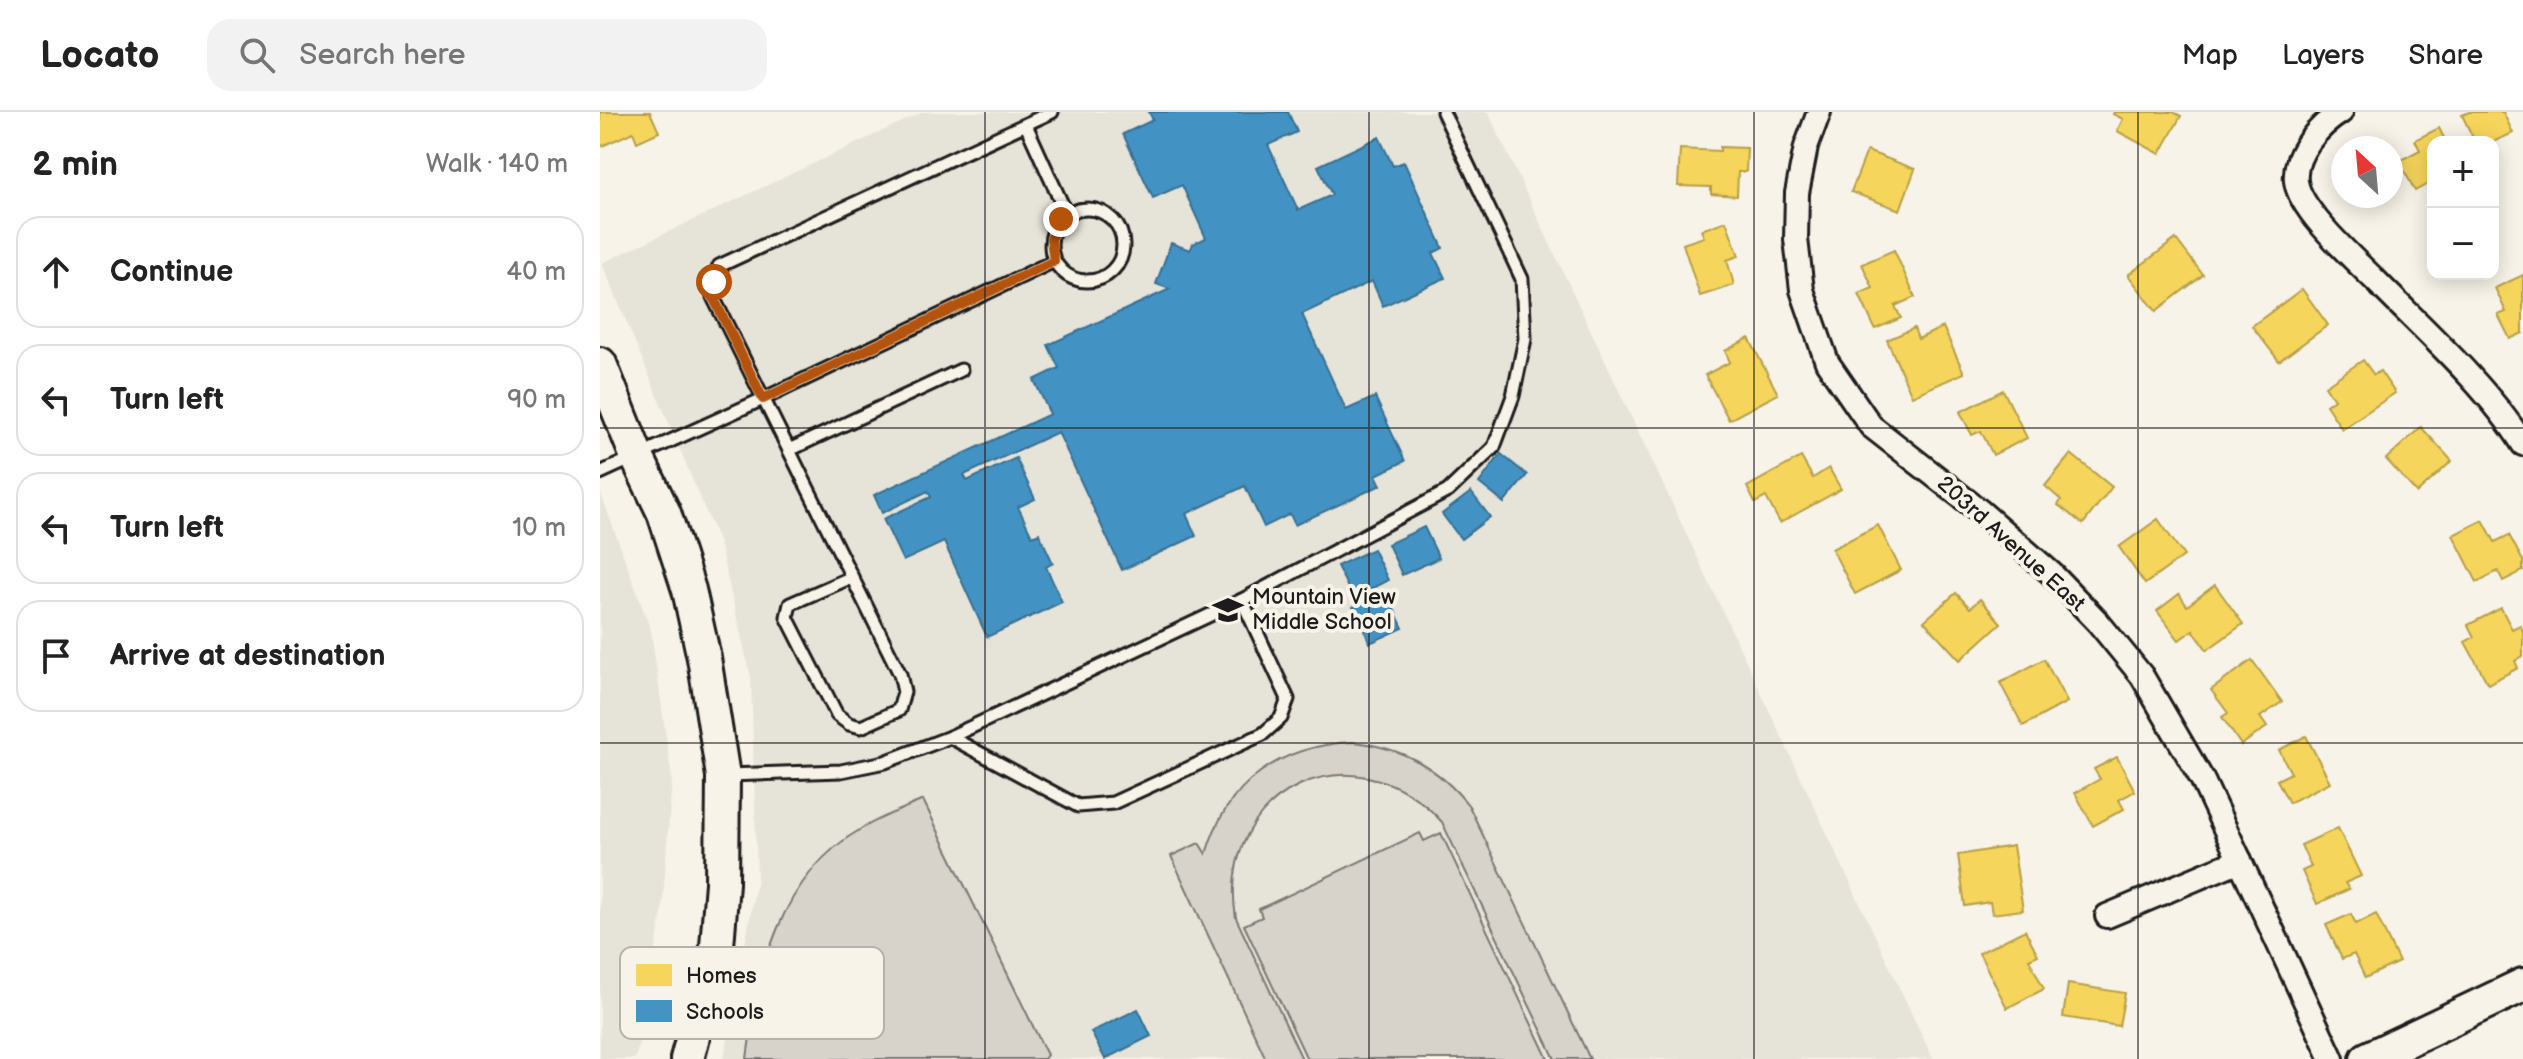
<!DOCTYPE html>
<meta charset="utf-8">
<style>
:root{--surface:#fff;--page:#f2f2f2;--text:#222;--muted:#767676;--line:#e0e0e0}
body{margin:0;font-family:"Balsamiq Sans",sans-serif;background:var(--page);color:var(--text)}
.controls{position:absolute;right:24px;top:24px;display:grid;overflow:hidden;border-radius:16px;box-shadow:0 4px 20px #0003}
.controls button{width:72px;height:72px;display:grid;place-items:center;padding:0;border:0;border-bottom:2px solid var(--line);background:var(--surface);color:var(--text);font:40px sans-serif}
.compass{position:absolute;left:1731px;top:24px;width:72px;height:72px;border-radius:50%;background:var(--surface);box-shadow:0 4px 20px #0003;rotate:334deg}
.stop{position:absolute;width:24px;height:24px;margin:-18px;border:6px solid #b45309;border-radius:50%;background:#fff}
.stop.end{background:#b45309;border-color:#fff;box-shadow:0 2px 8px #0008}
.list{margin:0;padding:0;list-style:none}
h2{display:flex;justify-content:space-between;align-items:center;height:104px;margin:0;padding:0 32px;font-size:34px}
h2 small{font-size:26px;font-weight:400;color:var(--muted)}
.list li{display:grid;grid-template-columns:52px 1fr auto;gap:24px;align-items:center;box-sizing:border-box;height:112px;margin:0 16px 16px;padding:0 16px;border:2px solid var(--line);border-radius:24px}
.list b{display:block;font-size:30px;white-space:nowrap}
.list em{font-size:26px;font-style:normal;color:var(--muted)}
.icon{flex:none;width:44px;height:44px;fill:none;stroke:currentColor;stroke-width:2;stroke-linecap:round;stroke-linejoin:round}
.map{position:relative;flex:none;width:1923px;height:947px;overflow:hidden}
header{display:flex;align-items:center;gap:48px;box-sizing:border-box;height:112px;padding:0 40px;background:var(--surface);border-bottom:2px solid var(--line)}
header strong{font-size:38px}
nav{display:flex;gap:44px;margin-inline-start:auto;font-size:28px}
.search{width:560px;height:72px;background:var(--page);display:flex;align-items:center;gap:20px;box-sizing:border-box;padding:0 28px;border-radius:24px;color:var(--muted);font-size:30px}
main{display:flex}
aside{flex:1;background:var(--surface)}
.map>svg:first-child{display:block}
.built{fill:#e6e3d9}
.green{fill:#d7d3cb;stroke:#7a7874;stroke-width:2}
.homes{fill:#f6d55c;stroke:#b59e49;stroke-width:2}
.schools{fill:#4393c3;stroke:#376f91;stroke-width:2}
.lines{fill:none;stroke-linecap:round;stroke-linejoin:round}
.lane-casing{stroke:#1c1c1c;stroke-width:17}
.street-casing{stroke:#1c1c1c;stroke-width:28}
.secondary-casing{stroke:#1c1c1c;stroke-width:38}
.lane{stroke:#f7f3e8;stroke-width:11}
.street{stroke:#f7f3e8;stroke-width:22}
.secondary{stroke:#f7f3e8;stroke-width:32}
.route{stroke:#b45309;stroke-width:10}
.grid{fill:none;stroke:#1c1c1c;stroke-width:2;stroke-opacity:0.55}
.labels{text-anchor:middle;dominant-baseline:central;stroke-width:8;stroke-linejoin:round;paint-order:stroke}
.street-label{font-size:22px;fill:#1c1c1c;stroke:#f7f3e8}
.poi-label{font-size:22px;fill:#1c1c1c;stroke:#f7f3e8;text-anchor:start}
.key{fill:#f7f3e8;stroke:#b5b2ab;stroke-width:2}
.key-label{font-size:22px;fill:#1c1c1c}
</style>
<header>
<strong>Locato</strong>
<div class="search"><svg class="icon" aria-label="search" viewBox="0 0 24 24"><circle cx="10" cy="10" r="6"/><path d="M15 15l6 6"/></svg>Search here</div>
<nav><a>Map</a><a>Layers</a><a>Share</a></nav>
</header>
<main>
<aside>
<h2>2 min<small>Walk · 140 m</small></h2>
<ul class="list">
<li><svg class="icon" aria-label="ahead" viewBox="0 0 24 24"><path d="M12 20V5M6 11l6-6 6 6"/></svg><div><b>Continue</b></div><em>40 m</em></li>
<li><svg class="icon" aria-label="left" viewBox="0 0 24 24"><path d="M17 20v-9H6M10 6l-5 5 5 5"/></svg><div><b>Turn left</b></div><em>90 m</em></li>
<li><svg class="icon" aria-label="left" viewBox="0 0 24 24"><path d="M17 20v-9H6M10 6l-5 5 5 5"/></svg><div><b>Turn left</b></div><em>10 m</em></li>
<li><svg class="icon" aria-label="arrive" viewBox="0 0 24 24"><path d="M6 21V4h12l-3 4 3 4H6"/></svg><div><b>Arrive at destination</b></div></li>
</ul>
</aside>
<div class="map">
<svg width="1923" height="947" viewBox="0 0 1923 947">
<rect width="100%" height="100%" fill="#f7f3e8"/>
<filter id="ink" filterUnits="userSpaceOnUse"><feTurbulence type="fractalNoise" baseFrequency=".0125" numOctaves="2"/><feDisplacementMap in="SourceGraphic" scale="16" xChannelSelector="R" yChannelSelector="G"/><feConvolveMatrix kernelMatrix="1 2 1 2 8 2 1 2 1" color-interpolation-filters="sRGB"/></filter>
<g filter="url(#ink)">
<g class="built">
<polygon points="323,0 888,0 1333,947 123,947 127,933 157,766 151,565 119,431 2,151"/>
<polygon points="0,379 51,519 72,667 62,800 43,917 35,947 0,947"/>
</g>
<g class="green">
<path d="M752 630C802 635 838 655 869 694L990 947H955L842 710C756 612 615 678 636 806L702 947H666L571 744 599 731 606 742C627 670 679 634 752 630Z"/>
<path d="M323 688 447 943 444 947H147C158 860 179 764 261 717 280 705 303 697 323 688Z"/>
<polygon points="820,721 824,729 841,721 948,947 707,947 644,813 662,805 659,797"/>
</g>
<g class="homes">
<polygon points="0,0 50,0 59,20 37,30 33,20 0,35"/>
<polygon points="1514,0 1573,0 1581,4 1560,42 1517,19 1523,7 1513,2"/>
<polygon points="1869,0 1903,0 1913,21 1893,30 1875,30 1862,3"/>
<polygon points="1839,16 1846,30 1833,30 1833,69 1815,79 1799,49 1820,38 1815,28"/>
<polygon points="1120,35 1147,36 1146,60 1138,60 1137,84 1111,82 1111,75 1078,74 1080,37 1120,39"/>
<polygon points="1267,39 1315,57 1300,98 1251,80"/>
<polygon points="1126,109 1139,144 1127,148 1134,173 1100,184 1083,132 1104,125 1101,118"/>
<polygon points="1576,127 1603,163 1556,199 1528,163"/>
<polygon points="1294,138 1315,185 1295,194 1301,206 1275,217 1259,182 1273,176 1262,152"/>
<polygon points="1923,163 1923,221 1910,227 1898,203 1906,200 1895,176"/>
<polygon points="1702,177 1728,213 1679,249 1652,214"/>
<polygon points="1343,215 1364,261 1312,284 1287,228 1314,216 1318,227"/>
<polygon points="1149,226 1178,282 1129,308 1105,263 1130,250 1125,239"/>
<polygon points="1763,248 1774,263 1780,259 1795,281 1742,317 1726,293 1734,287 1725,274"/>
<polygon points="1403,278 1427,326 1393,343 1381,319 1372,323 1360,300"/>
<polygon points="1821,315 1852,349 1817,381 1786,347"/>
<polygon points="1471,342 1512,375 1483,412 1458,393 1461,388 1445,374"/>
<polygon points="1201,345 1213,366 1229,356 1241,377 1180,411 1166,385 1155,391 1147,375"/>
<polygon points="1558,407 1584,444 1545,472 1519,435"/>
<polygon points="1883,408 1895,430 1909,423 1923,449 1923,459 1903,469 1898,459 1877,470 1853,423"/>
<polygon points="1278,413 1301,458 1255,482 1232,437"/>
<polygon points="1615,473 1643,512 1607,538 1593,518 1579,528 1557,499 1579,482 1587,494"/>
<polygon points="1356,481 1370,496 1380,487 1401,511 1360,548 1324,509"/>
<polygon points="1901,496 1912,517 1920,513 1923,519 1923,544 1915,549 1918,556 1888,572 1865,530 1874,525 1868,513"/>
<polygon points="1444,547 1467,590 1423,614 1400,571"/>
<polygon points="1652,548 1682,590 1660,605 1667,615 1641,633 1622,605 1628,601 1611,578"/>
<polygon points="1706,624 1730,670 1689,691 1677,668 1691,661 1679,638"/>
<polygon points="1517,645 1535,679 1519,688 1524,697 1493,714 1475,681 1500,667 1494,657"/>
<polygon points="1738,716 1761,764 1745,771 1749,777 1717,792 1702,759 1711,755 1701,733"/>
<polygon points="1413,734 1423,798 1392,802 1390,790 1365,794 1358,743"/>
<polygon points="1751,802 1756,812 1776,802 1799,850 1765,866 1754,842 1742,847 1726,813"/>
<polygon points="1425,818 1438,843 1429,847 1444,877 1407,896 1379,841"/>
<polygon points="1468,872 1525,881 1519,914 1463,905"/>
</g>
<g class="schools">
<polygon points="549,0 688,0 697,20 668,33 698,98 732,83 718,54 779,25 793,54 804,50 843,136 833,141 845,166 783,194 772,169 702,202 746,298 775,285 805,349 776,363 781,373 695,413 690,402 664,415 645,374 586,402 596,424 522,458 458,320 364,363 367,369 416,346 435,387 418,395 432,424 439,421 453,451 446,455 462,490 387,525 344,430 303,449 283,407 331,385 328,379 282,401 274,383 450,302 434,268 459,256 448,233 570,177 556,172 571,131 590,138 593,132 606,126 582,73 553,86 523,22 553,8"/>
<polygon points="901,342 927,363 904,391 879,371"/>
<polygon points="871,380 890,405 861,427 842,402"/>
<polygon points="824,415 839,446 802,463 788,432"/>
<polygon points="773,437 788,468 753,486 737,454"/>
<polygon points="786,480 803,516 770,531 753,495"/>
<polygon points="538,897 551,924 505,947 491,920"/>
</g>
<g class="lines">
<g class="lane-casing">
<g id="lane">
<polyline points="426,13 467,103"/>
<circle cx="487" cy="133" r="36"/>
<polyline points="189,338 361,258"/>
<polyline points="0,361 163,287 454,149"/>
<polyline points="252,465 190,492 187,505 237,603 249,612 261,615 299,598 304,580 300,562 113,185 114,170 119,154 452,0"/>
<polyline points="350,625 478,694 513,691 663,622 681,606 688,587 642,488"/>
<polyline points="127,663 241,659 285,650 350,625 642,488 848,379 894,335 913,284 925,227 922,167 843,0"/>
</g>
</g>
<g class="street-casing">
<g id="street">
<polyline points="1219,0 1206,35 1197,81 1196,127 1202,178 1227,250 1271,314 1381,400 1452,462 1498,510 1542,564 1602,667 1732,947"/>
<path d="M1741 0C1720 13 1693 41 1696 69 1699 98 1754 147 1775 168 1824 218 1887 274 1923 332"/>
<polyline points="1507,804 1640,748"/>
</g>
</g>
<g class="secondary-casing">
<g id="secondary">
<polyline points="0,252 37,345 64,401 89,478 104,546 123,664 122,771 117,834 87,947"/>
<polyline points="1767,947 1923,873"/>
</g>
</g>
<use href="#lane" class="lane"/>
<use href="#street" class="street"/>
<use href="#secondary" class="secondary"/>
</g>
</g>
<g class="lines" filter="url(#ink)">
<polyline class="route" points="114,170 113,185 163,287 454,149 451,127 461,107"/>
</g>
<path class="grid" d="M385 0V947M769 0V947M1154 0V947M1538 0V947M0 316H1923M0 631H1923"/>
<defs>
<g id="school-bare" transform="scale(2.4)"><path d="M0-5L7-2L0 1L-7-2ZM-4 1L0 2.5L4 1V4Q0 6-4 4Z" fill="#1c1c1c" stroke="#f7f3e8" stroke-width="2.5" paint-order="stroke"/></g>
</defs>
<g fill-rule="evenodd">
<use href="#school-bare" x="628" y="498"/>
</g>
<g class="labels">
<g class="street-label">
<text transform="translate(1411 432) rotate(42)">203rd Avenue East</text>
</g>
<g class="poi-label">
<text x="652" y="485">Mountain View<tspan x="652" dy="25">Middle School</tspan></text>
</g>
</g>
<rect x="20" y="835" width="264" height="92" rx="12" class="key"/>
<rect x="36" y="852" width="36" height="22" fill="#f6d55c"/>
<rect x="36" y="888" width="36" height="22" fill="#4393c3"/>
<g class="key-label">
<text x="86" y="871">Homes</text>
<text x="86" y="907">Schools</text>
</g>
</svg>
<div class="controls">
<button>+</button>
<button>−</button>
</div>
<svg class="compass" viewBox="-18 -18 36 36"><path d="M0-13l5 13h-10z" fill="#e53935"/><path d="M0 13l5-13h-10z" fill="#767676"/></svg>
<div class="stop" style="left:114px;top:170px"></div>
<div class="stop end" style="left:461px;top:107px"></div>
</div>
</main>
